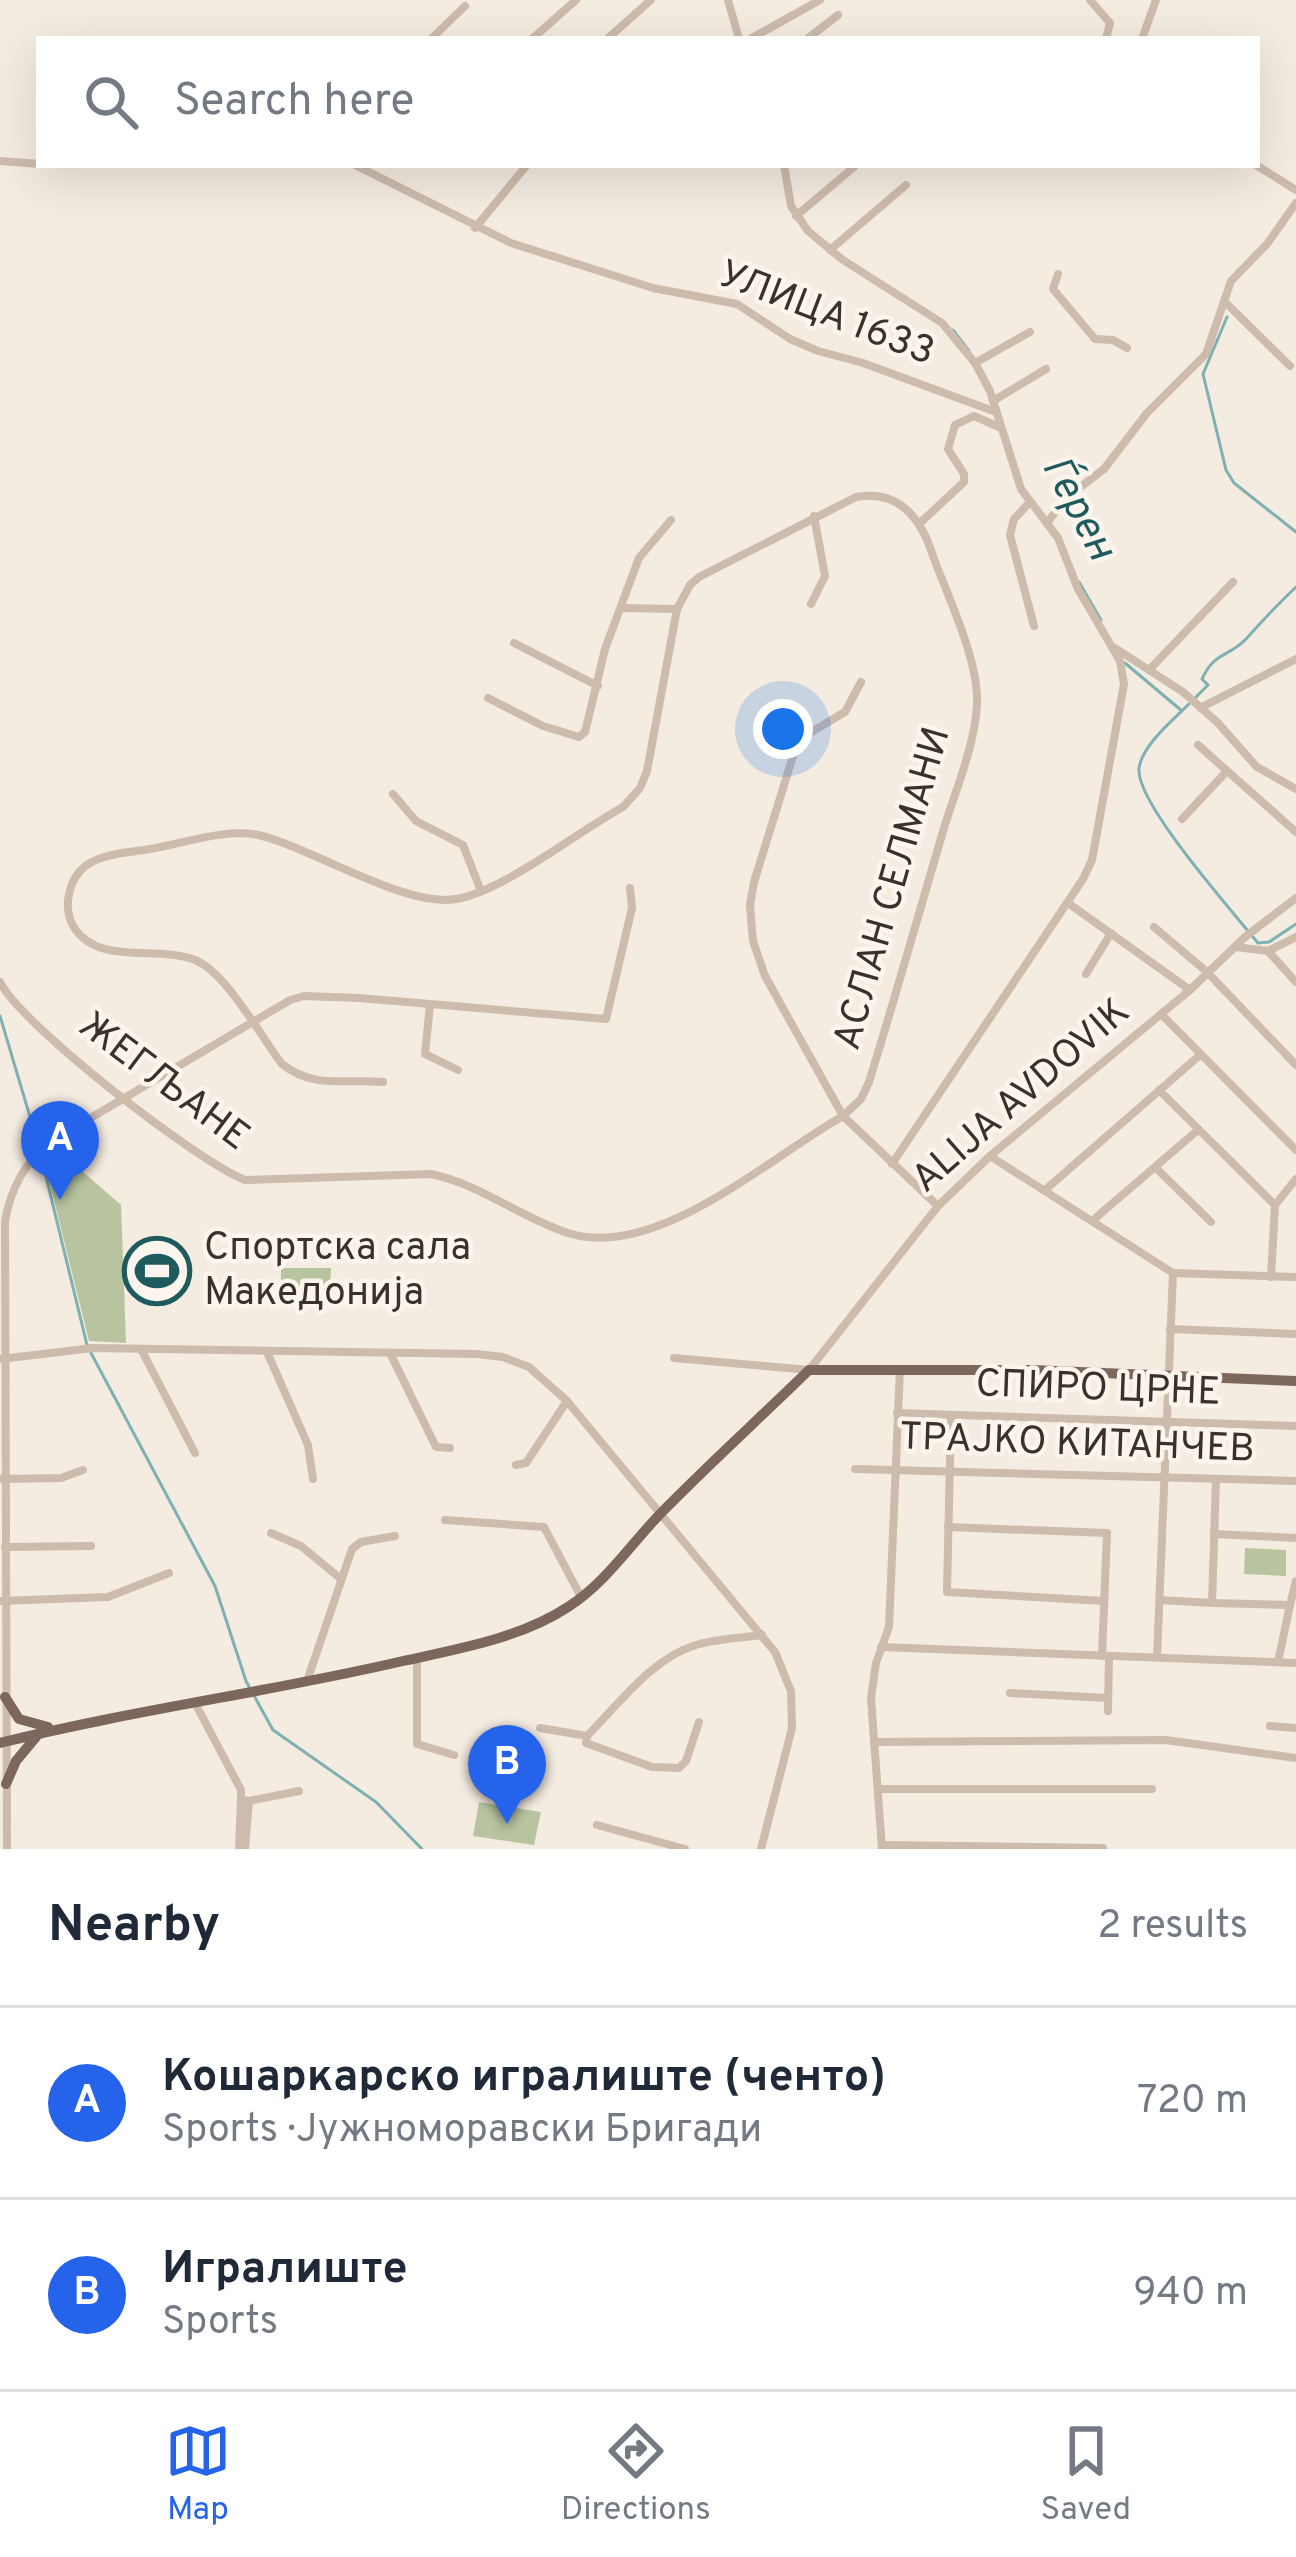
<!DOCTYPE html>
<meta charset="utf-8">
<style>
:root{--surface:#fff;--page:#f6f6f7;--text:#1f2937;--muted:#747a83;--line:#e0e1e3;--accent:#2563eb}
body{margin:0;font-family:Overpass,sans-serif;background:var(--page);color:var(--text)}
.you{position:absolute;left:783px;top:729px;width:42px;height:42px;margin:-30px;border:9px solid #fff;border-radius:50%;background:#1a73e8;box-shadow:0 0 0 18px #1a73e833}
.badge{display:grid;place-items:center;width:78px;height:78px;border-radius:50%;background:var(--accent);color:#fff;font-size:39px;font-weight:700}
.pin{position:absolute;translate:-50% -99px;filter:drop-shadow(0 3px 6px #0008)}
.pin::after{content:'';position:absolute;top:63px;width:42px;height:36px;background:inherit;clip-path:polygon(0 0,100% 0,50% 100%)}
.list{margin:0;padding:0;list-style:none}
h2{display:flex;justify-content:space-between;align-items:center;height:156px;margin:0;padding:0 48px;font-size:51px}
h2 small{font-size:39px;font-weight:400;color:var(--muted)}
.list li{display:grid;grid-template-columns:78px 1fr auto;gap:36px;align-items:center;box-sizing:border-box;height:192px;padding:0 48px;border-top:3px solid var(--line)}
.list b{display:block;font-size:45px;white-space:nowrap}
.list p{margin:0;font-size:39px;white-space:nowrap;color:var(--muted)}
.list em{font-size:39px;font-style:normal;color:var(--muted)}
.icon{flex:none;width:66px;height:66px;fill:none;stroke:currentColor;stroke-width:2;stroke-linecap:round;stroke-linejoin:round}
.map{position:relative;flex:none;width:1296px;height:1849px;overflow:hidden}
.search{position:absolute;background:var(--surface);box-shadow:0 12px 48px #0002;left:36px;right:36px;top:36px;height:132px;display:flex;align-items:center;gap:30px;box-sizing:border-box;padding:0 42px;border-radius:0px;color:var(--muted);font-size:45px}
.sheet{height:540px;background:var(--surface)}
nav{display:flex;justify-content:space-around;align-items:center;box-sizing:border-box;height:168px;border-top:3px solid var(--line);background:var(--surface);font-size:33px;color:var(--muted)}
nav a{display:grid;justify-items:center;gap:6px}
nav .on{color:var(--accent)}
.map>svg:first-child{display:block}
.green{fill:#b8c4a0}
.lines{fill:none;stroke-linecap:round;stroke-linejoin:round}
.stream{stroke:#7fb0b2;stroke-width:3}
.minor{stroke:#cdbbac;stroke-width:8}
.major{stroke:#7d675c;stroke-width:10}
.labels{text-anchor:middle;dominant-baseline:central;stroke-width:9;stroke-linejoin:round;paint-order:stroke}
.street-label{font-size:39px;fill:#3b302b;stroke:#fbf5ee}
.poi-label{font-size:39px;fill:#3b302b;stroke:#fbf5ee;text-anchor:start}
.water-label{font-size:42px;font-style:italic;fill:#1f5a5e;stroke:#fbf5ee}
</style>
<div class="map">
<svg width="1296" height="1849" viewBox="0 0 1296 1849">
<rect width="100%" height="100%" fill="#f4ebe1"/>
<g class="green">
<polygon points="58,1150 121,1205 126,1343 89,1341 48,1176 46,1156"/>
<polygon points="281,1268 331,1268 330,1295 281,1294"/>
<polygon points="1245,1548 1286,1550 1286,1576 1244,1574"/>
<polygon points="479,1802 541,1812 534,1845 473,1836"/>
</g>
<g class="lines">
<g class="stream">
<polyline points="1227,317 1203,374 1226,470 1234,483 1296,532"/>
<polyline points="953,330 969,351"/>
<polyline points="1079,582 1101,620"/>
<polyline points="1125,663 1182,711"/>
<path d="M1196 697 1208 685 1202 679C1214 652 1229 657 1246 639 1262 621 1278 604 1296 587"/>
<path d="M1189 704C1173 720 1141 746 1139 769 1136 803 1233 912 1258 943L1269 942 1296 924"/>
<polyline points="0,1016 39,1147"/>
<polyline points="41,1156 87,1345"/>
<polyline points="91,1353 215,1586 246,1681 273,1730 376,1802 422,1849"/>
</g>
<g class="minor">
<polyline points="728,0 739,39"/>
<polyline points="1090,0 1110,23 1106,39"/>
<polyline points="431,39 465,6"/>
<polyline points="532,39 576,0"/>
<polyline points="607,39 651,0"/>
<polyline points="750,39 820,0"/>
<polyline points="807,39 838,15"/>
<polyline points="1142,39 1156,0"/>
<polyline points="0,161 39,164"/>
<polyline points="355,165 511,243 653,288 737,304 790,339 818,351 863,363 996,412"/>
<polyline points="784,165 791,206 808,231 843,260 942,323 975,363 990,391 1021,489 1058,538 1078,589 1120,661 1124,684 1092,860 1083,879 892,1164"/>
<polyline points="1256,165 1296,190"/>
<polyline points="796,216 854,167"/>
<polyline points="475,228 527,165"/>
<polyline points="830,250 906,185"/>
<polyline points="1058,274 1053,289 1095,339 1113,340 1127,348"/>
<polyline points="1225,302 1290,366"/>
<polyline points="975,363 1030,332"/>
<polyline points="993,401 1046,369"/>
<polyline points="1030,502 1014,519 1010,535 1034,626"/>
<polyline points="920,523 964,482 964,474 948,449 955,425 974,416 999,427"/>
<polyline points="1047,523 1066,498 1104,469 1147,413 1206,354 1231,281 1267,244 1296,203"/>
<polyline points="811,604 825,576 814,516"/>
<polyline points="623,608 677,609"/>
<polyline points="514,643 598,686"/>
<polyline points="1115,648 1183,692 1217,722 1257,767 1296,789"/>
<polyline points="1150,669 1233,582"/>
<polyline points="861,682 845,712 798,740 754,882 750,905 753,941 765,976 843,1116 938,1206"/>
<polyline points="488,698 543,726 579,737 585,732 605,649 639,558 671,520"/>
<polyline points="1202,707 1296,659"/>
<polyline points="1198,745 1296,832"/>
<polyline points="393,794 416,821 463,845 481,891"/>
<polyline points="1182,819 1226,772"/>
<polyline points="1068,903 1190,990"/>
<polyline points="1154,927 1207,972 1296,1065"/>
<polyline points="1236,947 1268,951 1296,937"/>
<polyline points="1268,951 1296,982"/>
<polyline points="1086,974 1111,933"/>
<path d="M0 982C22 1026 198 1162 245 1180L431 1174C480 1184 521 1218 568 1233 656 1261 767 1159 843 1116L861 1099 869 1082C895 998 919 913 944 828 956 789 975 745 977 704 979 661 948 597 933 556 921 518 899 489 856 497L699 577 690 585 677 609 647 771 640 788 623 807C577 832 504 891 456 899 405 908 311 847 258 835 224 828 183 844 150 849 128 853 97 853 81 870 67 885 63 912 75 929 101 966 159 945 195 960 227 973 260 1036 282 1064 315 1090 344 1078 383 1082"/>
<polyline points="430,1005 425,1054 458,1070"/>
<polyline points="1161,1014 1296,1150"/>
<polyline points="1159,1090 1275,1205"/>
<polyline points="990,1156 1173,1273"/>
<polyline points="1156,1168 1211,1222"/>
<polyline points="1045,1190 1200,1055"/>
<polyline points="1092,1221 1198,1130"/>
<polyline points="1173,1273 1296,1277"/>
<polyline points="1271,1277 1275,1205 1296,1179"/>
<polyline points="1170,1329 1296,1334"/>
<polyline points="141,1349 195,1453"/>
<polyline points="267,1352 308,1445 313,1479"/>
<polyline points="390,1353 436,1447 450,1448"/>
<polyline points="674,1358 809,1370 938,1206 990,1156 1190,990 1245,937 1296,898"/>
<polyline points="0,1359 93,1348 477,1354 503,1357 529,1367 567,1401 775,1652 791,1691 792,1728 761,1849"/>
<polyline points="897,1413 1296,1426"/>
<polyline points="951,1415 947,1592 1104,1601"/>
<polyline points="516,1465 526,1463 567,1401"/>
<polyline points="855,1469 1296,1481"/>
<polyline points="0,1479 61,1478 83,1470"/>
<polyline points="1216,1479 1212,1603 1290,1605 1278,1662"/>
<polyline points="445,1520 544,1527 581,1597"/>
<polyline points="948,1527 1107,1533 1102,1656"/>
<polyline points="271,1533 301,1546 341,1579"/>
<polyline points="1214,1534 1296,1538"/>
<polyline points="5,1547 91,1546"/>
<polyline points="1160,1600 1212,1603"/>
<polyline points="0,1601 108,1597 169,1573"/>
<polyline points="1290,1605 1296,1581"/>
<polyline points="881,1647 1296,1663"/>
<polyline points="1157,1657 1173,1273"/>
<polyline points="417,1658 417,1744 454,1755"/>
<polyline points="307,1681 352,1549 361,1542 395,1536"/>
<polyline points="1010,1693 1108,1698"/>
<polyline points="195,1703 241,1790 241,1800 249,1801"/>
<polyline points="1108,1711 1109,1656"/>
<path d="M699 1722 686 1761 679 1768 652 1767 586 1743 587 1736C618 1705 652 1658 696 1645 716 1639 740 1638 762 1635"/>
<polyline points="1270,1726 1296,1728"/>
<polyline points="540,1728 587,1736"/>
<polyline points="874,1742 1166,1740 1296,1758"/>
<polyline points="878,1789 1152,1789"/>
<polyline points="249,1801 299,1791"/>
<polyline points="597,1825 685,1849"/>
<polyline points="882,1845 1103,1848"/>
<path d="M7 1849 5 1221C11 1188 24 1164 50 1142L290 1000 304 996 359 998 606 1019 632 908 630 888"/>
<polyline points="239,1849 241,1800"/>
<polyline points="245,1849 249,1801"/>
<polyline points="882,1849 871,1698 876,1663 889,1627 900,1369"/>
</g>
<g class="major">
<polyline points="5,1697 19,1719 48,1727"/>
<path d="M0 1743C133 1710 270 1692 403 1661 458 1649 521 1638 568 1607 607 1582 632 1542 664 1510 711 1462 761 1417 809 1370H1031L1296 1381"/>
<polyline points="6,1784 16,1761 36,1737"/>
</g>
</g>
<defs>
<g id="stadium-ring" transform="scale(3.45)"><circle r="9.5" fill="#fbf5ee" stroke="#1f5a5e" stroke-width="1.5"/><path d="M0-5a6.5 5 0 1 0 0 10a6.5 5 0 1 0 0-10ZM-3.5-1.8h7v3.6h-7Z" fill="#1f5a5e"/></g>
</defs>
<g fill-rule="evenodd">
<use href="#stadium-ring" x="157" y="1271"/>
</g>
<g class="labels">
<g class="street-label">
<text transform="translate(826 315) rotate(21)">УЛИЦА 1633</text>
<text transform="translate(894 889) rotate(-74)">АСЛАН СЕЛМАНИ</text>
<text transform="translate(163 1083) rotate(37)">ЖЕГЉАНЕ</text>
<text transform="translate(1022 1097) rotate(-41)">ALIJA AVDOVIK</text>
<text transform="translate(1098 1390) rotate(2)">СПИРО ЦРНЕ</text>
<text transform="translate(1077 1445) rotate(2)">ТРАЈКО КИТАНЧЕВ</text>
</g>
<g class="poi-label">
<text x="204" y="1249">Спортска сала<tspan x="204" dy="45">Македонија</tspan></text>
</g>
<g class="water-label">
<text transform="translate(1077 509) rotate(62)">Ѓерен</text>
</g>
</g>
</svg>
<div class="you"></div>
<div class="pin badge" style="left:60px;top:1200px">A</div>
<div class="pin badge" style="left:507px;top:1824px">B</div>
<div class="search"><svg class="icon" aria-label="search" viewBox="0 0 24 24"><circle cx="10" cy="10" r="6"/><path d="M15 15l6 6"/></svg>Search here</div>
</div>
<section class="sheet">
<h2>Nearby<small>2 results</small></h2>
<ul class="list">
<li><span class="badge">A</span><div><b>Кошаркарско игралиште (ченто)</b><p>Sports · Јужноморавски Бригади</p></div><em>720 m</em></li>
<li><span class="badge">B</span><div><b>Игралиште</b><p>Sports</p></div><em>940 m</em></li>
</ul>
</section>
<nav>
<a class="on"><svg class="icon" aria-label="map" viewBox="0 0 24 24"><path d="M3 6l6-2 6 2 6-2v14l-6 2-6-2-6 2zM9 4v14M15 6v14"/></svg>Map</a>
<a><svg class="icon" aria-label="directions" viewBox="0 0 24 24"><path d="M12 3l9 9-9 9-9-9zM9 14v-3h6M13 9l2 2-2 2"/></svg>Directions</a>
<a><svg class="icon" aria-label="saved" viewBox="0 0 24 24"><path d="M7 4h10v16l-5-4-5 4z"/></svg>Saved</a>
</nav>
